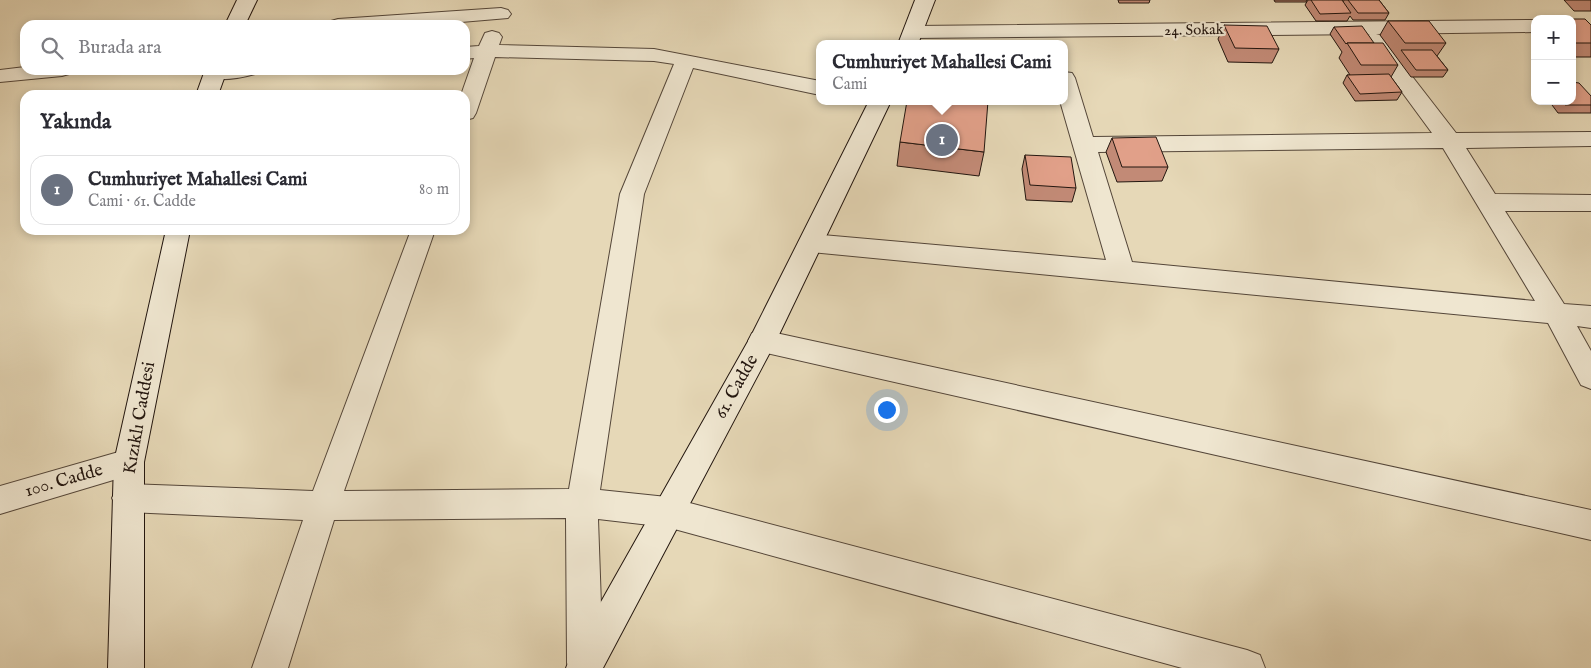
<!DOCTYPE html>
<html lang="tr">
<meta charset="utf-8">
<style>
:root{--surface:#fff;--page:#f2f2f3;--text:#2b2b33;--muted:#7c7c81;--line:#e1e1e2;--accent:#8f2418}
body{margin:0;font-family:"IM FELL English",serif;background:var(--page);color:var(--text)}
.controls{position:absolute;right:15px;top:15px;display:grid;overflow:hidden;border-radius:10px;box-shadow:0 2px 8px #0003}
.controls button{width:45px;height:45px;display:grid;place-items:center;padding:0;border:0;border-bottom:1px solid var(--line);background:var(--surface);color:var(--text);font:25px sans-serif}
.you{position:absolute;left:886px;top:409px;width:18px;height:18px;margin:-12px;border:4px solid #fff;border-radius:50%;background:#1a73e8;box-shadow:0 0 0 8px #1a73e833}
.badge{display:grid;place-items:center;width:32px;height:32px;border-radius:50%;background:var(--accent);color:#fff;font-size:16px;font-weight:700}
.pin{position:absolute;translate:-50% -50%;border:2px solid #fff;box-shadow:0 1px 5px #0006}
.popup{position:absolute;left:816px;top:40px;width:252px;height:65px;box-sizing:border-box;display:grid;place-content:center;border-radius:10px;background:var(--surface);filter:drop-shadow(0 1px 4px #0005);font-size:16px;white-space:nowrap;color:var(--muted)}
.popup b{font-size:19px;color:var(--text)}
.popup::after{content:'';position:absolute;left:50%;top:100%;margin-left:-10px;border:10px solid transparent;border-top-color:var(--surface)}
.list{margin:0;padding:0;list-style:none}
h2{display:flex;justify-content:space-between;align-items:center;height:65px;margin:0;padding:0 20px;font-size:21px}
h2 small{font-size:16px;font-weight:400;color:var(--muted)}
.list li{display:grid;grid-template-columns:32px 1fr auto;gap:15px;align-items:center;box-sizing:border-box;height:70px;margin:0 10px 10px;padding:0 10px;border:1px solid var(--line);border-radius:15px}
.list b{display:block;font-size:19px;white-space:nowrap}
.list p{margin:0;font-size:16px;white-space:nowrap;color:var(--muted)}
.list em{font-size:16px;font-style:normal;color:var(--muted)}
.icon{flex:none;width:28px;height:28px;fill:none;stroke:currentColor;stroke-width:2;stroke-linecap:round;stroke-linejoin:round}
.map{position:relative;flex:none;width:1591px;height:668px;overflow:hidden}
.search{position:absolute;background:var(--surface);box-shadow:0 2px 8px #0003;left:20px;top:20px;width:450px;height:55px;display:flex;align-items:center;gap:12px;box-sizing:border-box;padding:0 18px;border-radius:15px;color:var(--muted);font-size:19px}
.panel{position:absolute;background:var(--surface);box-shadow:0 2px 8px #0003;left:20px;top:90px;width:450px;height:145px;border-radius:15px}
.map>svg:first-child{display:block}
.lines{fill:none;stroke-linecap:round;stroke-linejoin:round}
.street-casing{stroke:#544639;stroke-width:2}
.secondary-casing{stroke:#23160f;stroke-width:2}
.street{fill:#efe6d0;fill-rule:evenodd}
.secondary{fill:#efe6d0;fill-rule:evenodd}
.wall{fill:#c28a76;stroke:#23160f}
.building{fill:#e1a089;stroke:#23160f}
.labels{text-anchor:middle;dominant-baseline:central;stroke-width:4.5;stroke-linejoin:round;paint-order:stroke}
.far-street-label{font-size:15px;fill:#23160f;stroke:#efe6d0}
.street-label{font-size:18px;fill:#23160f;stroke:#efe6d0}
</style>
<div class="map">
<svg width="1591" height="668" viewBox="0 0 1591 668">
<rect width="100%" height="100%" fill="#e6d8b7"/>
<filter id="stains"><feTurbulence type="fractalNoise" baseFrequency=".004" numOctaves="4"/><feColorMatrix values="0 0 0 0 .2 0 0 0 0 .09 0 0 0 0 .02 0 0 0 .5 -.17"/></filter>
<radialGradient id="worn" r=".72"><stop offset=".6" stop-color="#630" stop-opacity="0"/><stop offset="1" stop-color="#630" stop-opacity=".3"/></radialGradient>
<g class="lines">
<g class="street-casing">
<g id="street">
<polygon points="501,8 508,10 511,14 508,18 426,25 328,25 331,21 338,19"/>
<path d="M1535 20V32L1376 34 1380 35 1456 133 1591 132V146L1466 148 1495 194 1591 195V211H1505L1564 304 1591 306V328L1577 326 1591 351V389L1581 385 1548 323 811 252 802 249 798 243 802 237 811 234 1106 260 1060 101H1064V72L1072 73 1075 78 1093 137 1432 133 1363 39 1366 35 1370 34 914 38 907 36 904 32 907 28 914 26ZM1443 148 1535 301 1132 262 1098 152Z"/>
<polygon points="492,31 499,33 502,37 499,45 654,49 820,81 820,95 693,68 644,194 600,490 667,497 1247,650 1260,655 1265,668 1182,668 667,527 598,519 603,663 601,668 569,668 567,663 566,518 334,520 288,668 252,668 303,520 128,512 117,508 112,498 117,488 128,484 313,491 411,230 435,230 344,491 569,489 620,194 674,64 654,61 495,57 476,113 473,118 465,120 465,95 461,95 474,58 465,59 465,47 479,46 485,33"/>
<polygon points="25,67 25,70 73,70 69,74 62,76 0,82 0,70"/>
<path d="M206 70H259L255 74C241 78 222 81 208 78L204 73Z"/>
<polygon points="762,330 1591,510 1591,540 762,352 752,349 748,341 752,333"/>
<polygon points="129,449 140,452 144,462 140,472 0,514 0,486"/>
</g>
</g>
<g class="secondary-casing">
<g id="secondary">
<polygon points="237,0 257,0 245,25 225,25"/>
<polygon points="915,0 935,0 918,44 898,44"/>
<polygon points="205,70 227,70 218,95 196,95"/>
<polygon points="869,101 891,101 776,341 603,668 566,668 571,655 751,336"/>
<polygon points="166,230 190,230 144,462 144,668 108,668 114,462"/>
</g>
</g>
<use href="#street" class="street"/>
<use href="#secondary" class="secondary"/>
</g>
<g class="wall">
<polygon points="1118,0 1150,0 1149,3 1119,3"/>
<polygon points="1274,0 1307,0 1306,2 1275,2"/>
<polygon points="1308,0 1342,0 1343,2 1344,0 1379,0 1389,13 1385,20 1353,20 1350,16 1347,21 1316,21 1305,5"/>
<polygon points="1564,0 1591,0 1591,11 1574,11"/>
<polygon points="1572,19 1591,25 1591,57 1572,57"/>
<polygon points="1388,21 1446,43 1437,56 1448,70 1443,77 1411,77 1380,35"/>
<polygon points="1224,25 1279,49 1272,63 1228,62 1218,39"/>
<polygon points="1334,27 1374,43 1398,65 1391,77 1402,92 1397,100 1355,101 1343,83 1347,75 1350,75 1339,58 1342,52 1330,34"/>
<polygon points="1591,96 1591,113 1558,113 1549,101 1572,101"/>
<polygon points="1112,138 1168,167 1162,181 1117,182 1106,152"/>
<polygon points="900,142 984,152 979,176 897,166"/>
<polygon points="1025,155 1076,188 1072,202 1026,200 1022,169"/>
</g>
<g class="building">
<polygon points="1311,0 1342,0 1351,13 1320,14"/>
<polygon points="1348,0 1379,0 1389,13 1358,13"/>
<polygon points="1572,19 1585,19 1591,25 1591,43 1575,43 1572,40"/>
<polygon points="1388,21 1429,21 1446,43 1405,43"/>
<polygon points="1224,25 1267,26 1279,49 1235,48"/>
<polygon points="1362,26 1374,43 1347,43 1346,44 1334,27"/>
<polygon points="1347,43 1383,43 1398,65 1361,65"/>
<polygon points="1401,50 1432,50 1448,70 1416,70"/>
<polygon points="1389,74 1402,92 1360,94 1347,75"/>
<polygon points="1572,82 1579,83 1591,96 1591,105 1565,105 1562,101 1572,101"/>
<polygon points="907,101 988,101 984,152 900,142"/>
<polygon points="1156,137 1168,167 1122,167 1112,138"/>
<polygon points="1025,155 1071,157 1076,188 1030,185"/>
</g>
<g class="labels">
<g class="far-street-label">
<text transform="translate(1194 30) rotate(-1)">24. Sokak</text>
</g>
<g class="street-label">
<text transform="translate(737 387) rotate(-61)">61. Cadde</text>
<text transform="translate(140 418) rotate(-80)">Kızıklı Caddesi</text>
<text transform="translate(64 481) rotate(-16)">100. Cadde</text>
</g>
</g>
<rect width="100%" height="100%" filter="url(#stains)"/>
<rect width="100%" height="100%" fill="url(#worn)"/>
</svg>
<div class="controls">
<button>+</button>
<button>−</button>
</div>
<div class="you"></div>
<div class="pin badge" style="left:942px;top:140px;background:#6b7280">1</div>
<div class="popup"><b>Cumhuriyet Mahallesi Cami</b>Cami</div>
<div class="search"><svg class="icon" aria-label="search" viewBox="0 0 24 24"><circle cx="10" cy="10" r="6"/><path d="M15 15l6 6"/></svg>Burada ara</div>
<section class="panel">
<h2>Yakında<small></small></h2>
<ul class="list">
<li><span class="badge" style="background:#6b7280">1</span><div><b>Cumhuriyet Mahallesi Cami</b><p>Cami · 61. Cadde</p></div><em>80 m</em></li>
</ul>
</section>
</div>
